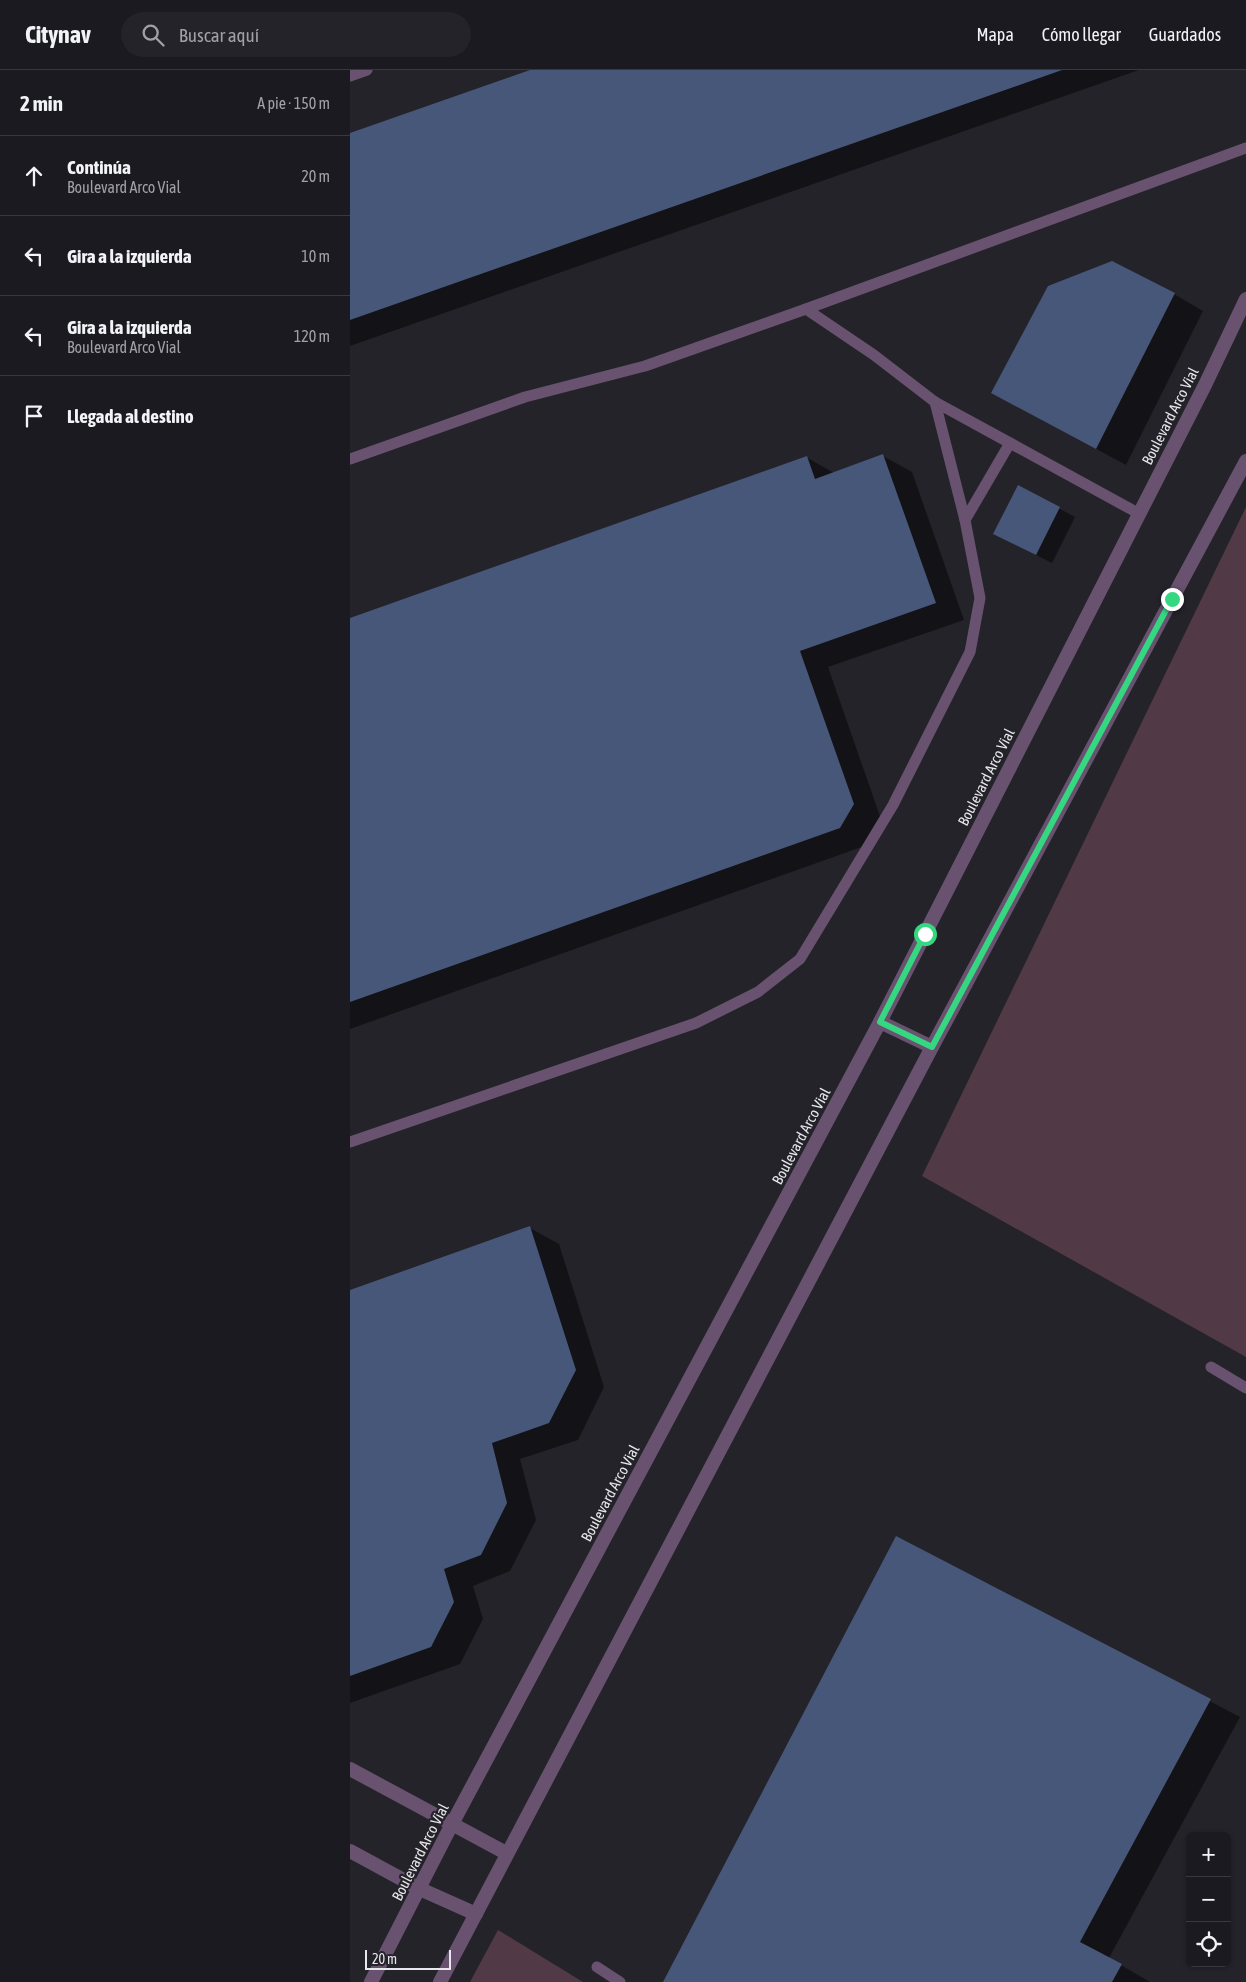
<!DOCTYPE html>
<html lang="es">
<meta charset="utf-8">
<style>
:root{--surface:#1b1a20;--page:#242329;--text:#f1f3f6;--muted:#a0a1a5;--line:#39383e}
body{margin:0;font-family:"Asap Condensed",sans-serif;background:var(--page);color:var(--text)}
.controls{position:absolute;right:15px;bottom:15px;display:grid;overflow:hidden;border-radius:8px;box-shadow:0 1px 4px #0004}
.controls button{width:45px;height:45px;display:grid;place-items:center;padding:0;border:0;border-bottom:1px solid var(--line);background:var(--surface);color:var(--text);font:25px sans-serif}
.scale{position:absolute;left:15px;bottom:12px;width:86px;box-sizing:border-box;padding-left:5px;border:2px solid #e8e7ec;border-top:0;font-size:14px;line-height:18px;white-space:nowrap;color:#e8e7ec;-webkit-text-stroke:4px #24232a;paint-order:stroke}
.stop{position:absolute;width:15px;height:15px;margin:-11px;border:4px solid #35d881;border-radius:50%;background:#fff}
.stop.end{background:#35d881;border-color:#fff;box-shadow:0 1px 5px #0008}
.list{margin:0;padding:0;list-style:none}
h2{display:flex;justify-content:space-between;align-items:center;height:65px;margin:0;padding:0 20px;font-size:21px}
h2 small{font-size:16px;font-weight:400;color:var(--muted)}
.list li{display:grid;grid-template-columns:32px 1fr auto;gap:15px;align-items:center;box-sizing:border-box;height:80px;padding:0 20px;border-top:1px solid var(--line)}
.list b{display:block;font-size:19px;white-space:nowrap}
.list p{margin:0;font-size:16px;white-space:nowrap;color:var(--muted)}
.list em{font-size:16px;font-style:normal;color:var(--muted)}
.icon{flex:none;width:28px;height:28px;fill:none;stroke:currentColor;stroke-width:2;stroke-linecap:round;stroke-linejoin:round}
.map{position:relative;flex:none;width:896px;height:1912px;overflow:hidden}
header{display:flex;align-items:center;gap:30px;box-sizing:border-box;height:70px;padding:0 25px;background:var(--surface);border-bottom:1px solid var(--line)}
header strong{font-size:24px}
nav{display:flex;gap:28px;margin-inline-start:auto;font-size:18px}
.search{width:350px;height:45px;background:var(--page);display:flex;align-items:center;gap:12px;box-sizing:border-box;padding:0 18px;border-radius:28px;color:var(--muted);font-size:19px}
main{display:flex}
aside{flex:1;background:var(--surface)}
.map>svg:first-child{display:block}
.green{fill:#513945}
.shadow{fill:#0007}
.building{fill:#475779}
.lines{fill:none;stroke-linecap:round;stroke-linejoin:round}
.service{stroke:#69526f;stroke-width:11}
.minor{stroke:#69526f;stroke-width:14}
.tertiary{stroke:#69526f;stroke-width:14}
.route{stroke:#35d881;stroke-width:6}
.labels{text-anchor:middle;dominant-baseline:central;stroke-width:4.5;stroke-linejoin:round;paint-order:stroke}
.street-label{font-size:15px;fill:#e8e7ec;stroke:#24232a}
</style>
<header>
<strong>Citynav</strong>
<div class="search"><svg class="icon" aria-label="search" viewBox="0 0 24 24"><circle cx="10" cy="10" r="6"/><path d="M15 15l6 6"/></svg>Buscar aquí</div>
<nav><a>Mapa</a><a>Cómo llegar</a><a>Guardados</a></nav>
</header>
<main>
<aside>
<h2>2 min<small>A pie · 150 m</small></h2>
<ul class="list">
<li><svg class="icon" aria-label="ahead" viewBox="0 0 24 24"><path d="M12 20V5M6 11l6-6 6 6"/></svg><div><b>Continúa</b><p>Boulevard Arco Vial</p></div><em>20 m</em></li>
<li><svg class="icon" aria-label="left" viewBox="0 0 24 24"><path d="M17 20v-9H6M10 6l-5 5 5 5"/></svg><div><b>Gira a la izquierda</b></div><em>10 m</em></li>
<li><svg class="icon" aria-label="left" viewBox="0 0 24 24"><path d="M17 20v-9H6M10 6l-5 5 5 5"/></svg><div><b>Gira a la izquierda</b><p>Boulevard Arco Vial</p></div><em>120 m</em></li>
<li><svg class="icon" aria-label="arrive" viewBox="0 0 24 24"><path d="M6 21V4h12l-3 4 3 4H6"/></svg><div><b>Llegada al destino</b></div></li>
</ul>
</aside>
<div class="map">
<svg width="896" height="1912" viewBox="0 0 896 1912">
<rect width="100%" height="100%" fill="#24232a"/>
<g class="green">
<polygon points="896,437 896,1287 572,1106"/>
<polygon points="148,1860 233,1912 120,1912"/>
</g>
<g class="shadow">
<polygon points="184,0 789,0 0,276 0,65"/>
<polygon points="824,224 853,241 776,395 672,339"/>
<polygon points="533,386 562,402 614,550 478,597 532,752 520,774 0,959 0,550 456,387 484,403"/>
<polygon points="669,417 725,447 702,493 660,472"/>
<polygon points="180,1158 209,1174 254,1317 228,1370 170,1389 186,1450 160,1501 123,1516 133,1549 110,1594 0,1633 0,1221"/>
<polygon points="547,1467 890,1647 759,1888 800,1912 314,1912"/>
</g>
<g class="building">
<polygon points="180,0 712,0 0,250 0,63"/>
<polygon points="762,191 825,223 746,379 641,323 698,216"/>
<polygon points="533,384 586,533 450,581 504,734 490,758 0,932 0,548 457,386 465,409"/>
<polygon points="668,415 710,437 686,485 643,464"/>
<polygon points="180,1156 226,1300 199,1353 142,1373 157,1433 131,1485 94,1499 104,1532 81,1577 0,1606 0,1220"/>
<polygon points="546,1466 861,1629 730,1872 772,1894 762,1912 313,1912"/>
</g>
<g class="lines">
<g class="service">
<polyline points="0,6 17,0"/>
<polyline points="456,239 896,78"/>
<polyline points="0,389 175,327 295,296 456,239 524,285 585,332 788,443"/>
<polyline points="615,450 660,373"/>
<polyline points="0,1072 346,953 408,922 450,889 543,735 620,582 630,528 615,450 585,332"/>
<polyline points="861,1297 896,1318"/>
<polyline points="247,1897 270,1912"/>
</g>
<g class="minor">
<polyline points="0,1699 156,1783"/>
<polyline points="0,1781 70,1819 126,1844"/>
</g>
<g class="tertiary">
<polyline points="530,952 582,977"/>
<polyline points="21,1912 102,1754 530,952 855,315 896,229"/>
<polyline points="90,1912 582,977 896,391"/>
</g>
</g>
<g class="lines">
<polyline class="route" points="575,864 530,952 582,977 822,529"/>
</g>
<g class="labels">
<g class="street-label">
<text transform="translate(820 346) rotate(-63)">Boulevard Arco Vial</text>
<text transform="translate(636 707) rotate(-63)">Boulevard Arco Vial</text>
<text transform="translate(451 1066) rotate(-62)">Boulevard Arco Vial</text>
<text transform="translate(260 1423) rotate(-62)">Boulevard Arco Vial</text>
<text transform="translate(70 1782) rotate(-63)">Boulevard Arco Vial</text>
</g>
</g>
</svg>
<div class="controls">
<button>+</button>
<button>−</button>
<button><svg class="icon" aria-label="locate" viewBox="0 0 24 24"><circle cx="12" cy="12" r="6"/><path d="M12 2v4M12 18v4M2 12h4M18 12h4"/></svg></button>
</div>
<div class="scale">20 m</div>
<div class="stop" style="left:575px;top:864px"></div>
<div class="stop end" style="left:822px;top:529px"></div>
</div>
</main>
